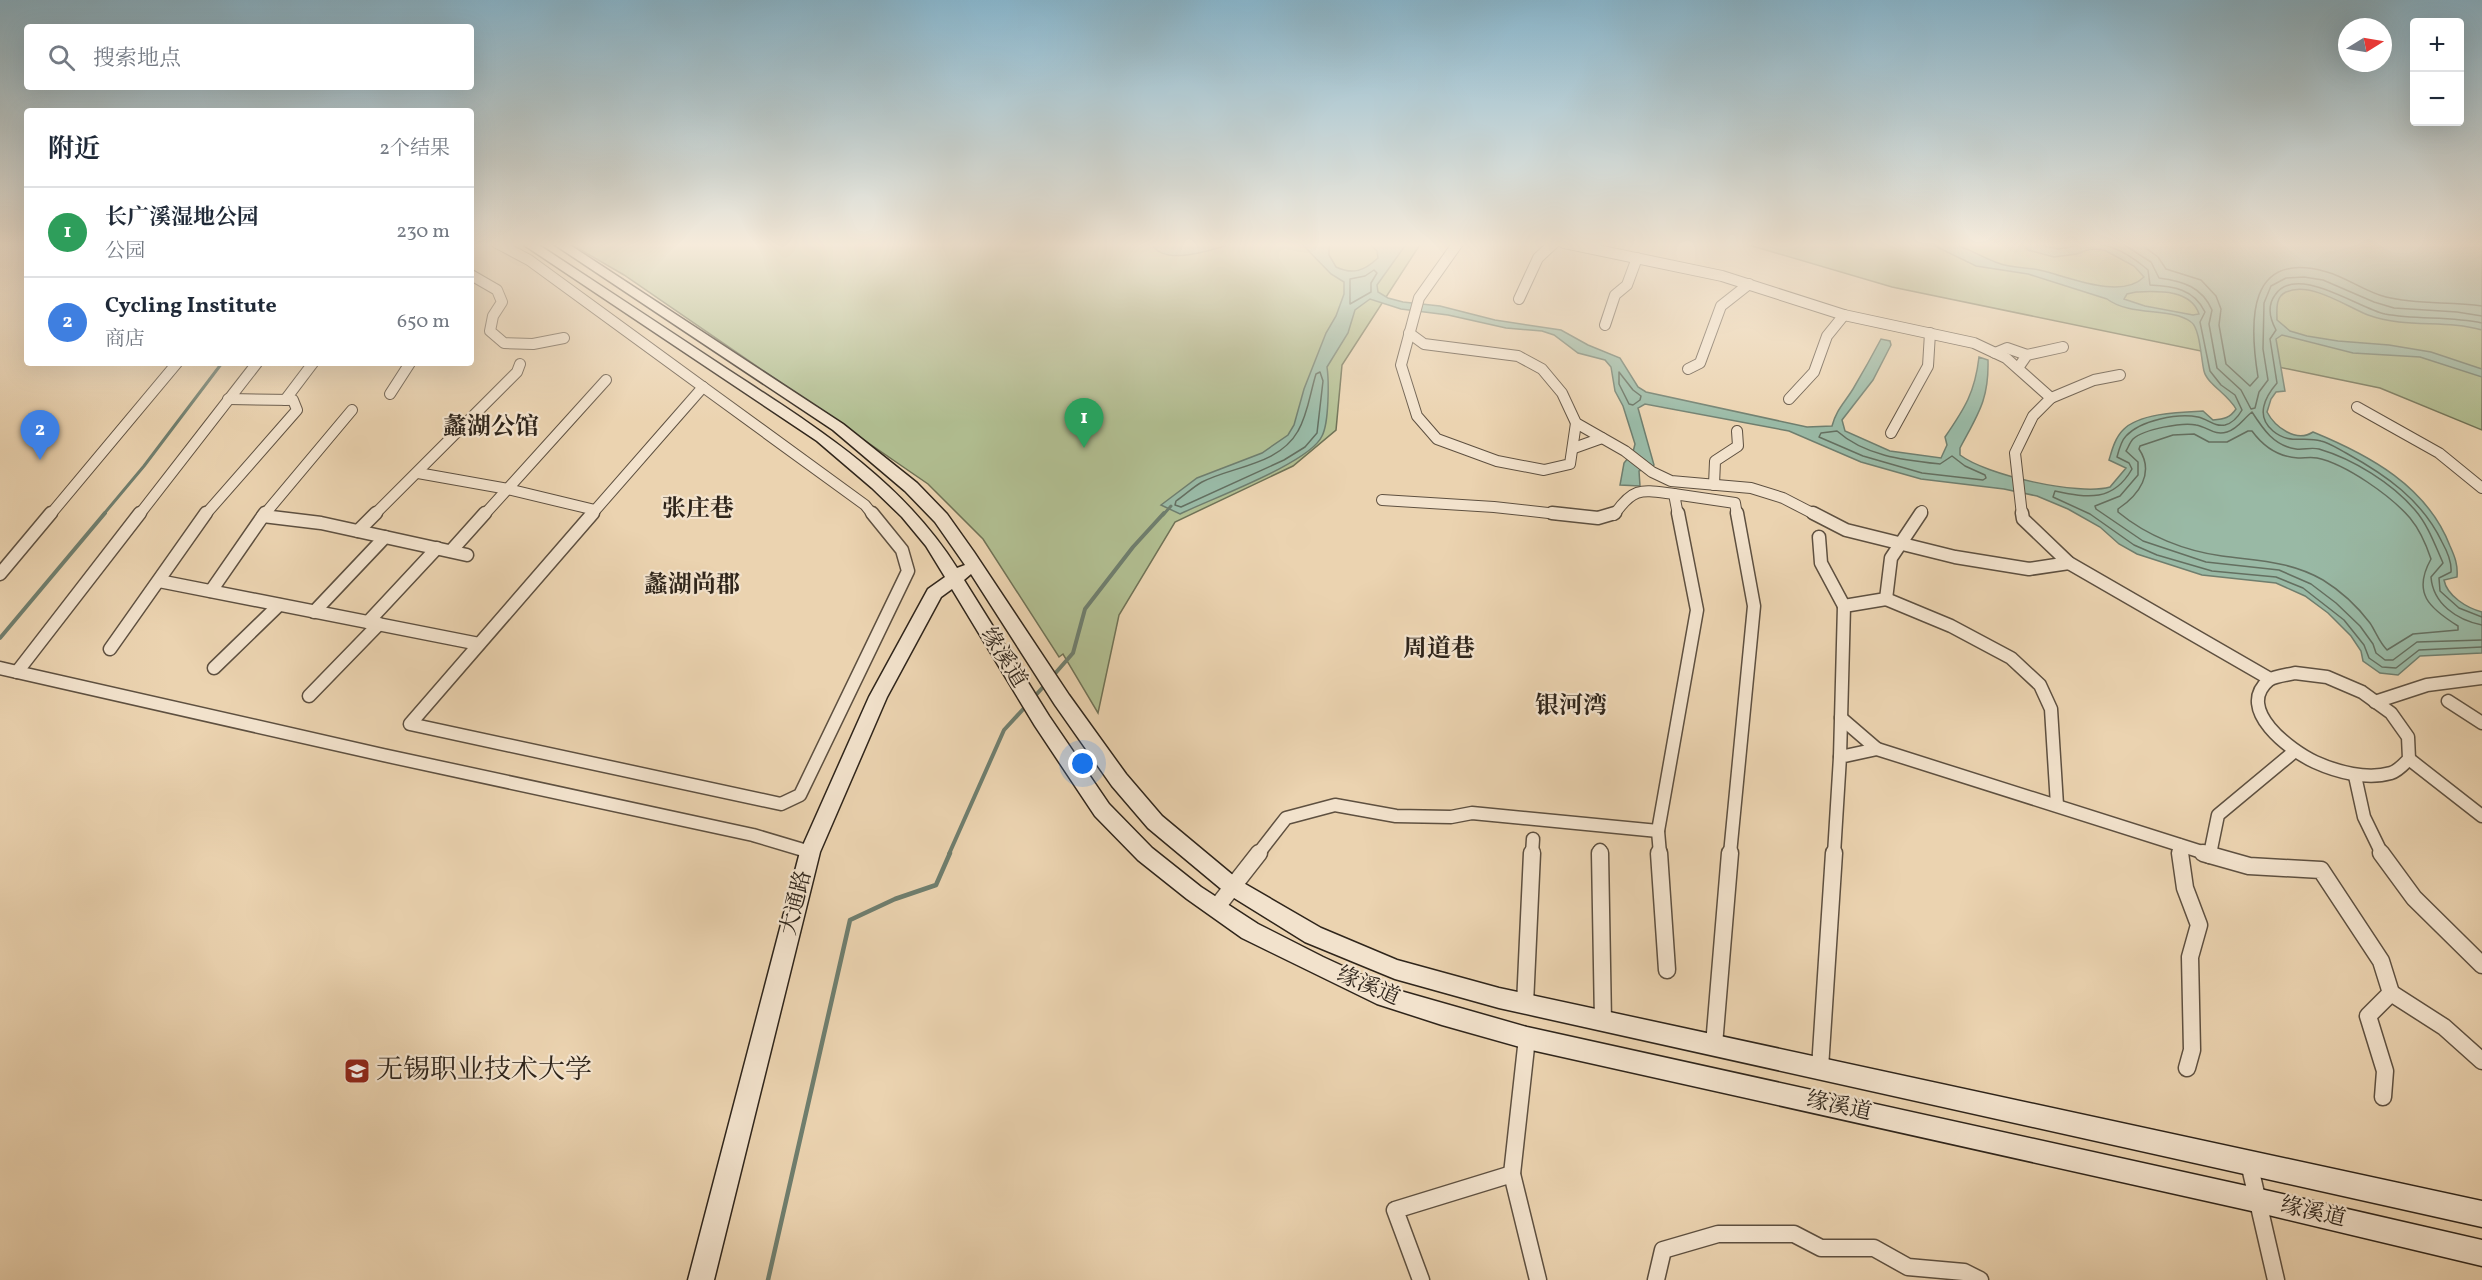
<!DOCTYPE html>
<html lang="zh">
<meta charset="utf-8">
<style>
:root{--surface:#fff;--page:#f2f2f3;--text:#1f2937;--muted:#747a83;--line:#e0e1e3;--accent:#8f2418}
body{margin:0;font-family:Vollkorn,"Noto Serif SC",serif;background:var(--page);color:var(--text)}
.controls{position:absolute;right:18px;top:18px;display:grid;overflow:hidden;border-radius:6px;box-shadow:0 6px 24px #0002}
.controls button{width:54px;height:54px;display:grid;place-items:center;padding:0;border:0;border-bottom:2px solid var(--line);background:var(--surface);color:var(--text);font:30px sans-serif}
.compass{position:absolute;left:2338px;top:18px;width:54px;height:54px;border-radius:50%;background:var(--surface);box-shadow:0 6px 24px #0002;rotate:79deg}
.you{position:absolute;left:1083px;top:764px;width:21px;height:21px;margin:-15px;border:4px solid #fff;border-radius:50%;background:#1a73e8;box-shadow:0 0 0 9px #1a73e833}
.badge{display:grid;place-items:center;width:39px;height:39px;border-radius:50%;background:var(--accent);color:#fff;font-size:20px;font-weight:700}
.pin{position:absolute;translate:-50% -50px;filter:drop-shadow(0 2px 3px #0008)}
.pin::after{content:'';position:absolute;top:32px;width:21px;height:18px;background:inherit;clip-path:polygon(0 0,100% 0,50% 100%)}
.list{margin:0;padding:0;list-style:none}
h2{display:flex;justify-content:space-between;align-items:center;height:78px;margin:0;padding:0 24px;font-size:26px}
h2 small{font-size:20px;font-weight:400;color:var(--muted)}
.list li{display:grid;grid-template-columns:39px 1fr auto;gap:18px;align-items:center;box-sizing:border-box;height:90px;padding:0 24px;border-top:2px solid var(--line)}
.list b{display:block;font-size:22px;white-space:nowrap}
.list p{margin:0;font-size:20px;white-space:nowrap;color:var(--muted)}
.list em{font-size:20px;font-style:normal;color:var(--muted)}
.icon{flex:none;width:33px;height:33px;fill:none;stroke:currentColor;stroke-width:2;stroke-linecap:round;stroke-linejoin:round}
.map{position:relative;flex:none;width:2482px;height:1280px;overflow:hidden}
.search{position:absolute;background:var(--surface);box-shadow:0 6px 24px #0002;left:24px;top:24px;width:450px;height:66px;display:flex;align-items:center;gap:15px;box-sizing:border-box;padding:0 21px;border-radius:6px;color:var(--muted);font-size:22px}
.panel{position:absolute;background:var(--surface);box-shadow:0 6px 24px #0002;left:24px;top:108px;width:450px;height:258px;border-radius:6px}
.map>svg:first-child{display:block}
.green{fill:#b1be91;stroke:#707256;stroke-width:1.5}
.water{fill:#99b9a5;stroke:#6f7e6e;stroke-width:1.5;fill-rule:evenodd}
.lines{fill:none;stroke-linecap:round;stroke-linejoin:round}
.shore{stroke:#646f60;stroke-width:1.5}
.stream-far2{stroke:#6f7e6e;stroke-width:3}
.stream-far1{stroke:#6f7e6e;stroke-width:4}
.stream{stroke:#6f7e6e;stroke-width:4.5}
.street-far2-casing{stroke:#5e5040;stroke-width:12}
.street-far1-casing{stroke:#5e5040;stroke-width:15}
.street-casing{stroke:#5e5040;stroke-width:19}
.secondary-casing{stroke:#2f251b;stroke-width:3}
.street-far2{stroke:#f2e2cc;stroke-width:10}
.street-far1{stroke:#f2e2cc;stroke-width:12}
.street{stroke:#f2e2cc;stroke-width:16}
.secondary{fill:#f2e2cc;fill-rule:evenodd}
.labels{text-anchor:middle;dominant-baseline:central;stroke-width:4.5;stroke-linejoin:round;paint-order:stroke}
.street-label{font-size:22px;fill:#2f251b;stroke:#f2e2cc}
.neighbourhood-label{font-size:24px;font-weight:bold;fill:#2f251b;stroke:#f2e2cc}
.near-poi-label{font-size:27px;fill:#2f251b;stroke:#f2e2cc;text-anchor:start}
</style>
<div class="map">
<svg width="2482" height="1280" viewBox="0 0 2482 1280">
<rect width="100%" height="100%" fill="#ebd3b0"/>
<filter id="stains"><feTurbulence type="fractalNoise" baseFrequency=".00333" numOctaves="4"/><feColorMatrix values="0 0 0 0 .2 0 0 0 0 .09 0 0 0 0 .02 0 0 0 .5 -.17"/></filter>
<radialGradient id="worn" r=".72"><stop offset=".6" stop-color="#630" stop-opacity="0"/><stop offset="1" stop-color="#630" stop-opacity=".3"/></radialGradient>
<g class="green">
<polygon points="569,243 1421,243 1342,365 1336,430 1293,466 1175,522 1119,615 1098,713 1063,654 1059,657 983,539 928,484 624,275"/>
<polygon points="1742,243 2482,243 2482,430 2380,388 1892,287"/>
</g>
<g class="water">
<path d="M1151 243H1235C1214 249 1163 268 1151 243Z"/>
<path d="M1301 243H1329V255L1336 267C1353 275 1364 271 1378 258L1377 251 1369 243H1407L1377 285 1378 292 1388 298 1403 302 1440 306 1495 320 1561 330 1588 345 1620 358 1638 387 1646 392 1807 427 1832 426C1836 410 1845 402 1853 389 1863 372 1872 356 1881 339L1890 341 1891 345 1873 380 1842 420 1845 431 1890 451 1941 458 1947 445 1945 437C1965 408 1975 392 1979 357L1988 360C1989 400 1978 414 1960 448V455C1986 475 2079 496 2110 487L2126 468 2109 460C2112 450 2115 438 2123 430 2139 413 2181 412 2203 411L2213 420C2224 419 2230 418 2236 409 2228 394 2207 384 2204 371 2201 359 2200 328 2191 322 2171 307 2131 317 2107 299L2028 274 1976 266 1935 246 1873 243C1897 243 1923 240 1947 243 1966 246 1981 257 1998 263 2011 268 2025 267 2039 270 2065 275 2120 301 2144 277L2134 266 2104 250 2090 249 2077 254 2054 257 2028 250 2021 243H2482V330C2445 319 2407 329 2368 315 2347 307 2311 281 2286 292 2275 297 2277 310 2277 320L2290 331 2307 336 2338 341 2389 345 2431 352 2482 369V377L2420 357 2353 353 2282 335 2276 339 2285 391 2276 392 2271 399 2267 412C2275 427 2296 443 2313 432 2369 455 2427 486 2450 546 2455 557 2458 565 2457 577L2444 580C2447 596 2467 608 2482 612V653L2420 656 2398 675 2380 673 2363 661 2361 651 2351 636 2328 613 2305 596 2276 583 2202 575 2137 554 2119 544 2100 527 2068 509 2037 496 2004 489 1921 479 1861 462 1789 431 1645 404 1638 408 1654 465 1639 471 1640 486 1620 485 1624 463 1633 452 1635 444 1623 406 1615 391 1611 367 1605 360 1578 353 1554 335 1542 331 1506 328 1448 315 1401 309 1370 299 1355 310 1348 333 1327 367C1329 381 1329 423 1322 436 1310 463 1210 499 1180 514L1161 505 1197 478 1262 453 1288 435 1294 425 1304 389 1326 333 1336 316 1344 294V282L1331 274ZM2136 292C2158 291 2191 289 2199 314L2193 315 2145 306 2124 299 2127 294Z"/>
</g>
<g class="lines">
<g class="shore">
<polyline points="2030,243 2059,249 2088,243"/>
<path d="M2095 243C2116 246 2132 256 2148 270L2150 285C2173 286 2194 289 2205 312L2200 322 2210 371 2221 385 2235 395 2242 410C2238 417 2233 423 2225 425 2214 427 2208 419 2198 417 2178 413 2141 420 2126 436 2121 441 2119 449 2117 457L2129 463 2132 469C2113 502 2088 498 2055 491L2053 497 2090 514 2134 545 2157 555 2212 571 2276 577 2303 588 2344 620 2364 645 2369 658 2382 667 2396 668 2419 650 2482 647"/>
<path d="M2121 243 2151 262 2159 278C2183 281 2202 287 2212 310L2209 324 2217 368 2241 390 2251 409 2255 408 2259 392 2268 380 2263 349 2264 303 2271 286 2286 278 2304 277 2323 280 2374 302 2394 308 2457 312 2482 316"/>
<path d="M2139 243 2158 257 2166 269 2201 280 2216 296 2221 309 2219 325 2226 364 2250 386 2258 377C2249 321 2247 249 2327 272 2348 278 2365 292 2386 297 2418 305 2450 301 2482 306"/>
<polygon points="1374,270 1377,273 1371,283 1371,292 1350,304 1350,279 1365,276"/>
<path d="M2482 323C2450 316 2417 320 2385 314 2358 308 2296 263 2275 295 2267 306 2270 319 2276 330L2270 339 2277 383C2265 397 2255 416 2273 431 2290 445 2303 436 2321 441 2330 443 2338 449 2346 453 2386 475 2422 500 2442 542 2447 551 2452 561 2451 572L2439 578 2440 591 2459 608 2482 617"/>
<path d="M1320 372 1323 381 1317 433 1305 447 1284 460 1181 507 1175 505 1176 501C1185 495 1193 487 1202 482 1233 466 1279 465 1298 431 1308 414 1310 393 1316 374Z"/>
<polygon points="1619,372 1633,390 1641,396 1640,400 1633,405 1629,404 1619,384"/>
<path d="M1837 431C1865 456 1904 460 1940 464L1952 456 1965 466 1985 475 1986 478 1983 480 1922 473 1863 456 1819 437 1821 433Z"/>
<path d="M2248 431H2252C2263 446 2279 457 2298 458 2305 458 2311 457 2317 458 2346 464 2391 496 2410 518 2420 530 2426 544 2431 559 2412 593 2429 608 2458 626V630L2413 634 2387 650C2379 642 2376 632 2370 623 2357 606 2341 591 2323 580 2290 561 2258 561 2222 556 2185 551 2147 536 2118 512V509C2139 495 2155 473 2139 449L2140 446 2173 435 2194 434 2209 442H2227Z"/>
<path d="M2482 625C2457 620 2433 604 2431 577L2443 563C2435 545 2428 525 2415 510 2392 483 2353 459 2319 449 2311 447 2304 450 2296 449 2274 446 2263 429 2252 412 2243 419 2238 429 2227 432 2214 436 2208 427 2196 425 2183 422 2144 429 2133 439 2130 442 2128 448 2126 451L2138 462V475L2120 496 2095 506 2096 509 2143 541 2206 562 2279 570 2311 584 2336 603 2360 626 2373 644 2376 653 2385 660H2393L2417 642 2482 640"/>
</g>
<g class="stream-far2">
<polyline points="103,515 144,466 222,363"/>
<polyline points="1163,515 1171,506"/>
</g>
<g class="stream-far1">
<polyline points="0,638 105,513"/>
<polyline points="1052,677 1073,653 1085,609 1133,547 1164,513"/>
<polyline points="1034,697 1045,685"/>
<polyline points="949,854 1004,730 1027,705"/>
</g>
<polyline class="stream" points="768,1280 850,920 895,899 936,885 950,853"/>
<g class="street-far2-casing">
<g id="street-far2">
<polyline points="497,243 529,260 703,387"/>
<polyline points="1458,243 1419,298 1401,365 1417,416 1437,439 1497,461 1544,470 1570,464 1576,423"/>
<polyline points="1564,243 1722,276 1844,315 1974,343 2006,358 2051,398 2033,416 2015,453 2022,515"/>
<polyline points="471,275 497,290 502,302 493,316 490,331 504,343 533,344 564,338"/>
<polyline points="1519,299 1538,258 1554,243"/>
<polyline points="1605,325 1615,295 1627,285 1637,258"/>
<polyline points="1409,333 1424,344 1518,356 1542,369 1562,393 1576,423 1625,451 1652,472 1671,481 1751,488 1783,498 1816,515"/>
<polyline points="1995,353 2007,348 2027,355"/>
<polyline points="2018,368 2027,355 2063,347"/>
<polyline points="1688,369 1700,363 1721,306 1749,284"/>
<polyline points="703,387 865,505 873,515"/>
<polyline points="390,394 410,363"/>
<polyline points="2051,398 2094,380 2120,375"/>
<polyline points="1789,399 1814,372 1827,336 1844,315"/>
<polyline points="285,400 313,363"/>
<polyline points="2357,407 2439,453 2482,488"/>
<polyline points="1891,433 1928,366 1930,333"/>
<polyline points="1574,448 1602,438"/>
<polyline points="418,473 508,489 595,510"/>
<polyline points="1714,485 1715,461 1738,446 1737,431"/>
<polyline points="1382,500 1494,507 1566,515"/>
<polyline points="50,515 177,363"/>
<polyline points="139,515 257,363"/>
<polyline points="205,515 297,410 293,400 228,399"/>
<polyline points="264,515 352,410"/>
<polyline points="374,515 517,372 520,364"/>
<polyline points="484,515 606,380"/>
<polyline points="591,515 703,387"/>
<path d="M1614 515C1634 486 1642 490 1674 494"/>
<polyline points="1678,515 1674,494 1735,503 1737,515"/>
<polyline points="1920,515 1922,511"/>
</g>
</g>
<g class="street-far1-casing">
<g id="street-far1">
<polyline points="140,513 17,672 383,755 753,835 810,852"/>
<polyline points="593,513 410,724 781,804 800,795 908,571 902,550 872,513"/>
<polyline points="1552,513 1598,518 1615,513"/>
<polyline points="1813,513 1846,530 1955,557 2029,569 2069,563"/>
<polyline points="2022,513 2023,519 2069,563 2270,679"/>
<polyline points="263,516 321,523 467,555"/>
<polyline points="358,531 376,513"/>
<polyline points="1819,537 1821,563 1844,606"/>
<polyline points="451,551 485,513"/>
<polyline points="0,574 51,513"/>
<polyline points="159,581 479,644"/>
<polyline points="211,591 265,513"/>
<polyline points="1886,599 1951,626 2011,658 2040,685 2051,709 2057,805"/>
<polyline points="314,612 385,537"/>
<polyline points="368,622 437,548"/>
<polyline points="110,649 206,513"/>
<polyline points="0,668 17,672"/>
<polyline points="214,668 279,605"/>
<path d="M2295 673 2327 677 2362 692 2391 713 2408 737 2409 759C2404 764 2398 771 2391 773 2367 780 2337 772 2315 762 2291 751 2234 709 2269 680 2275 676 2287 675 2295 673Z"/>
<polyline points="309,696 379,624"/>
<polyline points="2448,701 2482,723"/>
<polyline points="2375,702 2427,685 2482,678"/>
<polyline points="1841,718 1877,749"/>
<polyline points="1840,757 1844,606 1886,599 1891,558 1921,513"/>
<polyline points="2409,759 2482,816"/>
<polyline points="2355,776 2364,817 2382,854"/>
<polyline points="2179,845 2180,854"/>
<polyline points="1600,850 1600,854"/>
<polyline points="1258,854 1286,818 1335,805 1396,816 1451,817 1472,813 1658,831"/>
<polyline points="1532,854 1533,839"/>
<polyline points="1660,854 1658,831 1697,610 1678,513"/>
<polyline points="1730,854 1754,606 1737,513"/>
<polyline points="1834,854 1840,757 1877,749 2208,854"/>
<polyline points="2210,854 2218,815 2295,751"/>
</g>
</g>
<g class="street-casing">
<g id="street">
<polyline points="1600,853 1603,1021"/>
<polyline points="1659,853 1667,970"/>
<polyline points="2180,853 2185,888 2199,925 2190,957 2192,1050 2187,1068"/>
<polyline points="2203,853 2210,855 2210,853"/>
<polyline points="2381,853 2414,898 2482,965"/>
<polyline points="2210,855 2249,866 2321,870 2381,961 2391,993 2368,1016 2385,1071 2383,1097"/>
<polyline points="1216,908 1259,853"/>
<polyline points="2391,993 2444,1027 2482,1061"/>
<polyline points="1525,1004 1532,853"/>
<polyline points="1527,1038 1512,1174 1538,1280"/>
<polyline points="1714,1045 1730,853"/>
<polyline points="1820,1068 1834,853"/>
<polyline points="2249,1163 2276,1280"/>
<polyline points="1421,1280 1395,1210 1512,1174"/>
<polyline points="1656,1280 1663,1250 1718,1234 1794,1234 1821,1248 1874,1248 1908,1267 1964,1272 1980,1280"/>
</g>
</g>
<g class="secondary-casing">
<path id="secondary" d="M521 243H536C600 285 664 327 727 369 814 426 900 478 957 568L965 565 935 522 905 491 833 430 552 243H567L843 424 917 483 947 514 974 552 1069 695 1126 774 1162 816 1240 881 1321 928 1397 960 1499 988 2482 1201V1227L1499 1008 1395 979 1305 942 1226 893 1148 828 1112 786 1055 705 971 574 964 580 1049 716 1109 804 1152 848 1201 887 1258 924 1323 957 1390 988 1527 1027 2256 1188 2482 1240V1266L2256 1212 1527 1049 1442 1025 1377 1004 1242 938 1187 899 1138 860 1095 816 1035 726 952 589 941 597 887 697 820 852 714 1280H688L800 852 869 697 928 589 945 577 926 546 902 517 872 488 817 441Z"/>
</g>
<use href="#street-far2" class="street-far2"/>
<use href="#street-far1" class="street-far1"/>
<use href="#street" class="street"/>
<use href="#secondary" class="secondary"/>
</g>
<linearGradient id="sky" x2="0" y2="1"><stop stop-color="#88b6cd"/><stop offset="0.58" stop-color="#f6ebdb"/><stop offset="1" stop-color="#f6ebdb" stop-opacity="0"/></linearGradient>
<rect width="2482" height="422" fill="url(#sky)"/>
<defs>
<g id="university-square" transform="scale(1.35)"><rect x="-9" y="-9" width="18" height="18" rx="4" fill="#8f2418" stroke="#f2e2cc"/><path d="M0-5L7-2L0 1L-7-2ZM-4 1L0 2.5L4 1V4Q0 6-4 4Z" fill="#fff"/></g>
</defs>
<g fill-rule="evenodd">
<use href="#university-square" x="357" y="1071"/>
</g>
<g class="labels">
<g class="street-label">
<text transform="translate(1003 658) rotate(58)">缘溪道</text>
<text transform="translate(797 903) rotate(-76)">大通路</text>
<text transform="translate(1368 987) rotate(23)">缘溪道</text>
<text transform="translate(1839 1107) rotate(12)">缘溪道</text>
<text transform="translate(2313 1213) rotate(13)">缘溪道</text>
</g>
<g class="neighbourhood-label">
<text x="491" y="428">蠡湖公馆</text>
<text x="698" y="510">张庄巷</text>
<text x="692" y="586">蠡湖尚郡</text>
<text x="1439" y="650">周道巷</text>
<text x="1571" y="707">银河湾</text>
</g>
<g class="near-poi-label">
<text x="376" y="1071">无锡职业技术大学</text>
</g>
</g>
<rect width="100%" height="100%" filter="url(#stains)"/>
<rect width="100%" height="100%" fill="url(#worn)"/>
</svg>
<div class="controls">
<button>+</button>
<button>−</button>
</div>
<svg class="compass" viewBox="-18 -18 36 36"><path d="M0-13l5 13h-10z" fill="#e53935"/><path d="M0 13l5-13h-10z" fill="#747a83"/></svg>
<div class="you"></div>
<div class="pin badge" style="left:1084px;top:448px;background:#2e9e5b">1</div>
<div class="pin badge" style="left:40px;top:460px;background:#3f7fe0">2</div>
<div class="search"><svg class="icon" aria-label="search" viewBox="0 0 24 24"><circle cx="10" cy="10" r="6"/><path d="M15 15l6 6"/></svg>搜索地点</div>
<section class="panel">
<h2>附近<small>2个结果</small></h2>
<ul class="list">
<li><span class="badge" style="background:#2e9e5b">1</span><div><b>长广溪湿地公园</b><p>公园</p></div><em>230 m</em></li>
<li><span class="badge" style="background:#3f7fe0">2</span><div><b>Cycling Institute</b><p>商店</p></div><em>650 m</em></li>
</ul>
</section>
</div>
